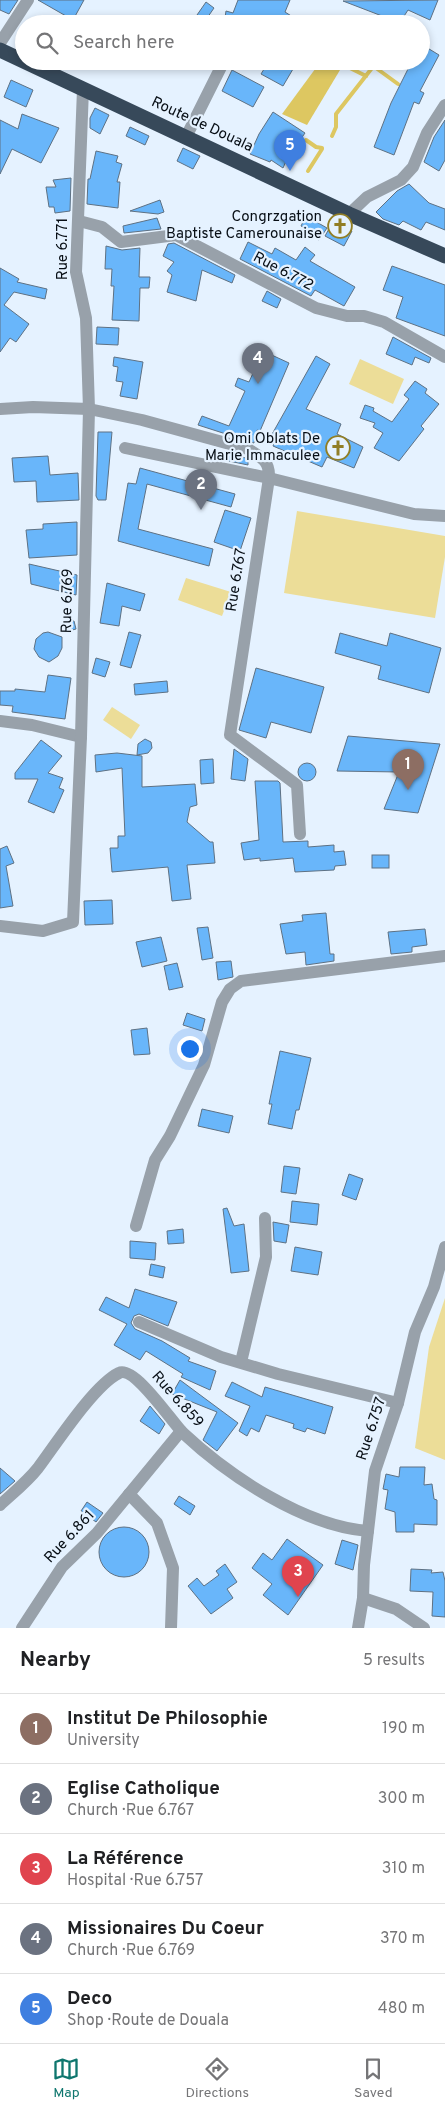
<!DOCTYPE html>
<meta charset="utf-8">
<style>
:root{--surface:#fff;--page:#f6f6f6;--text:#202124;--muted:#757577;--line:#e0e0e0;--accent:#0f766e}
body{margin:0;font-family:Overpass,sans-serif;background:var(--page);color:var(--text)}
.you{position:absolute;left:189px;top:1048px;width:18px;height:18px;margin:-12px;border:4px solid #fff;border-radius:50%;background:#1a73e8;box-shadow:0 0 0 8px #1a73e833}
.badge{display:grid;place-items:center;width:32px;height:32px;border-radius:50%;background:var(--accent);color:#fff;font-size:16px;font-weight:700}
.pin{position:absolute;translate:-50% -41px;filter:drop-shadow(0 1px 2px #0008)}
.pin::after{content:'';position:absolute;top:26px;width:18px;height:15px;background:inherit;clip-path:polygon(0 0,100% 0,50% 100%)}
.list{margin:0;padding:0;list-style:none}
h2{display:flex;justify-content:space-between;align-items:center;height:65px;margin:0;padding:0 20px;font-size:21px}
h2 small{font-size:16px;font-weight:400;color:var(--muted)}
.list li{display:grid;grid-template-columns:32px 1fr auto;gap:15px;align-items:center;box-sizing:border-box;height:70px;padding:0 20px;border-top:1px solid var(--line)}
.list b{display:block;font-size:19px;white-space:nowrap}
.list p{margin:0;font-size:16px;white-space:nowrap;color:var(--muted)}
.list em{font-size:16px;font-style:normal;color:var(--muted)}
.icon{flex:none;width:28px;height:28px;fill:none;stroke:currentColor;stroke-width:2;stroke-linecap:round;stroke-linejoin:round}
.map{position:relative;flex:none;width:445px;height:1628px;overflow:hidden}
.search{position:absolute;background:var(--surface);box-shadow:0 2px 8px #0003;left:15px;right:15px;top:15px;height:55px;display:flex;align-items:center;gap:12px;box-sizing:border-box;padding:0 18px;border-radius:28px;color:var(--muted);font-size:19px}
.sheet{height:415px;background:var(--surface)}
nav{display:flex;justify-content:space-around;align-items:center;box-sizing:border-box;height:70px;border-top:1px solid var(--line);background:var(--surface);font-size:14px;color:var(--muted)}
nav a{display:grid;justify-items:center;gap:2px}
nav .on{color:var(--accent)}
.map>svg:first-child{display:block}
.green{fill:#ecdd98}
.water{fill:#ddc761}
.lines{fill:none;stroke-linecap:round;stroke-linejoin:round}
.stream{stroke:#ddc761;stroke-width:4}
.building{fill:#69b6fa;stroke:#5e7183}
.minor{stroke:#98a1aa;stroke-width:12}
.highway{stroke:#37495a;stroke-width:15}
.labels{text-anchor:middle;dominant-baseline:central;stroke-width:4.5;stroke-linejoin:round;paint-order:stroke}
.street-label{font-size:15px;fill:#070e15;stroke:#e5f2ff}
.poi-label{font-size:15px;fill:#070e15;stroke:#e5f2ff;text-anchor:end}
</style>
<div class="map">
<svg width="445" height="1628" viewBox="0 0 445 1628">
<rect width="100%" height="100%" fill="#e5f2ff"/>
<g class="green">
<polygon points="360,359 404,379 393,404 349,384"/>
<polygon points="297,511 445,536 445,557 435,618 284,593"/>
<polygon points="186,578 231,592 222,616 178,600"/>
<polygon points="112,707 140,725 131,739 103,720"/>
<polygon points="445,1298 445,1460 415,1448 429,1347"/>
</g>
<polygon class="water" points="321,61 340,70 307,125 282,114"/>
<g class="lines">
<g class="stream">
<polyline points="344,65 366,76"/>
<polyline points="332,136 336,127 336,114 372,68 376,68 398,84"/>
<polyline points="306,140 316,147 322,148"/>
<polyline points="308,171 322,149"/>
</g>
</g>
<g class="building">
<polygon points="0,0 18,0 9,14 0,10"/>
<polygon points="38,0 84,0 73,20"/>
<polygon points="238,0 290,0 285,12 304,24 224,24 226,11 233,13"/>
<polygon points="438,0 430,20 408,10 399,24 377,24 382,16 343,1"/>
<polygon points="206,2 214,8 205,21 197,15"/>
<polygon points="421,44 439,55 420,91 424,93 419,104 414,102 394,155 374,147 391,103 412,61 421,61"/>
<polygon points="269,61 281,61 293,69 283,86 261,74"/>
<polygon points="232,70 264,87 253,107 222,91"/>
<polygon points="11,80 33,90 26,107 4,97"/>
<polygon points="95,108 109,115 100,134 90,128 90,118"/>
<polygon points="273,112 305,133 298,143 295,141 283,168 271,160 270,162 250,154 259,134"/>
<polygon points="22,114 59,128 41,163 12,149 0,174 0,120 18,129"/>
<polygon points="445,120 445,160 439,171 424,162 434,137"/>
<polygon points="130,127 149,136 145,145 126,136"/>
<polygon points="183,148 200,156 193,169 177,161"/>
<polygon points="96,151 118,156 116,162 122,164 117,182 120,182 118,208 87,204 88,179 90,179"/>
<polygon points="71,178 70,211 55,213 54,207 49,207 46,187 56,187 53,180"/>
<polygon points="409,184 429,203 445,209 445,230 426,222 421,230 403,221 399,225 383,219 376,212 397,191"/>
<polygon points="160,200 164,212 158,214 130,211"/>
<polygon points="306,216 327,228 319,240 311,235 313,232 301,226"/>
<polygon points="157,218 161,229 124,233 123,226"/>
<polygon points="334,220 352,231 344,246 325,236"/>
<polygon points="248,242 272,254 275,248 296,260 305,247 315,255 310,261 355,287 344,306 315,290 311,296 240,259"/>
<polygon points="174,243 235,275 232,283 202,270 196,301 167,292 172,275 167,271 174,262 163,256 168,244"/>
<polygon points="106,246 122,250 140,248 139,277 150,277 149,288 140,288 139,321 112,320 114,286 111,286 112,269 105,269"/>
<polygon points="392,266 445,285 445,336 396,318 403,297 383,290"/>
<polygon points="0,268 19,279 17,282 47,289 45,299 14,292 4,305 29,324 16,342 10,338 0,352"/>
<polygon points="267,291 281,299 277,308 262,301"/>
<polygon points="97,327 119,328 118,345 96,344"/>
<polygon points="393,337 431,358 429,363 415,357 412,365 386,354"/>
<polygon points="263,351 289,363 260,431 257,430 254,443 198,425 202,416 229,426 245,391 235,386 238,378 249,382"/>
<polygon points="316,356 330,364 306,409 341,424 337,434 363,447 354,468 327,457 322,467 273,446 276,438 271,436"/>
<polygon points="114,357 143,362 137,399 120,396 123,382 116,381 118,367 113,366"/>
<polygon points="415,381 427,389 425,393 439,404 421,426 424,429 399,461 374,448 383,433 373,427 375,423 360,418 365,405 374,408 373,411 392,422 409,399 404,395"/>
<polygon points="98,432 112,432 106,500 98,500 96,496"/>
<polygon points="226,451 248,459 248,465 224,460"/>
<polygon points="48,456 50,475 78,473 79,500 37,502 36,481 14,482 12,458"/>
<polygon points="140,468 235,494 231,507 147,484 138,529 213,549 209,566 118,541 128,483 136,484"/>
<polygon points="225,510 251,518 240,551 214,542"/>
<polygon points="77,522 77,555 29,558 26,530 43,529 43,524"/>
<polygon points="29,564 77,575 76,595 31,584"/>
<polygon points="107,583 145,594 140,611 122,606 119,626 100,623"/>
<polygon points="68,620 74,621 76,629 61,633"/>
<polygon points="48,632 62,637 62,648 58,656 49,662 39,657 34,649 36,639 43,633"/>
<polygon points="129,632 141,635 131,668 120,665"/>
<polygon points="340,633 387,646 390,633 441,648 429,693 378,679 381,666 335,653"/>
<polygon points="96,658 110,662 105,677 92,673"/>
<polygon points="256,668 324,687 311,733 271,722 266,738 239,730"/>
<polygon points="48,675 71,678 65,719 12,712 13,706 0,705 0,691 15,691 15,689 45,692"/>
<polygon points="167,681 168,692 135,695 134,684"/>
<polygon points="348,736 440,744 418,813 384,809 399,772 337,771"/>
<polygon points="145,739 151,742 152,748 148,753 137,755 138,744"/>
<polygon points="41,740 62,756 48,773 63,778 59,788 64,790 54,813 28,802 38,779 15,779 15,773"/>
<polygon points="234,749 248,759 245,781 231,779"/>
<polygon points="117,753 142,756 142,787 195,784 197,805 190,807 187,822 210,842 213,842 215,863 187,865 191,899 172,901 168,867 112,872 110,848 118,848 118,836 125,836 122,768 96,772 95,755"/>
<polygon points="213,759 214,783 201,784 200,760"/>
<circle cx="307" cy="772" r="9"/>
<polygon points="255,781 278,781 280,783 283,842 308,841 308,847 334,845 334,852 344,851 346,865 335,866 334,870 295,872 293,858 260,861 260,858 244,860 241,843 259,840"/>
<polygon points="7,846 14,863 6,866 13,906 0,908 0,849"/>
<rect x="372" y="855" width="17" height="13"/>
<polygon points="112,900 113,924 85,925 84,901"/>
<polygon points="326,913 330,954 334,954 334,961 306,965 305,952 286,954 280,924 303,921 302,915"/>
<polygon points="208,927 213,958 202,960 197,928"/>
<polygon points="425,929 427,945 412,947 412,952 391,954 388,932"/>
<polygon points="161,937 167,961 142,967 136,942"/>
<polygon points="231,961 233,977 218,980 216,962"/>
<polygon points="177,963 183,987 169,990 164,966"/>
<polygon points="187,1013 205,1019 202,1031 183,1025"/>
<polygon points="147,1028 150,1054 134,1055 131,1030"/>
<polygon points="280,1051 311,1058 299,1110 296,1110 292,1129 268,1124 272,1104 269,1104"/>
<polygon points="202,1109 233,1116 229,1133 198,1126"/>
<polygon points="284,1166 300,1168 296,1194 281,1192"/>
<polygon points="349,1174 363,1179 356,1200 342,1195"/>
<polygon points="292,1201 319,1204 317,1225 290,1222"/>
<polygon points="227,1208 234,1226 244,1224 249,1271 231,1273 223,1209"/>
<polygon points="273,1222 289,1225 286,1243 274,1241"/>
<polygon points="183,1229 184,1243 168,1244 167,1231"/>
<polygon points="130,1241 156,1243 155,1260 130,1258"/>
<polygon points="295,1247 322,1252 318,1275 291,1271"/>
<polygon points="151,1264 165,1267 163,1278 149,1275"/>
<polygon points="135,1289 177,1302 168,1326 139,1314 134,1316 131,1323 135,1329 162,1341 190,1358 188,1361 216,1371 210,1390 181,1377 183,1374 146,1351 140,1360 114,1345 127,1324 99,1310 106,1297 129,1308"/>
<polygon points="180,1380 238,1423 217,1451 203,1440 217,1412 172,1394"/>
<polygon points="232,1382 262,1397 265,1387 333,1407 325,1434 307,1428 305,1432 293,1428 294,1424 266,1415 259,1432 251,1428 247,1436 239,1431 250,1406 225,1396"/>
<polygon points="150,1406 165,1424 159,1434 140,1421"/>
<polygon points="400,1467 425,1467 424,1485 432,1484 434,1499 437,1500 437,1525 414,1524 414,1532 396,1532 395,1512 385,1509 388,1490 383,1489 386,1474 399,1477"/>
<polygon points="0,1468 15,1481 0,1494"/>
<polygon points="179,1496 195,1506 190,1515 174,1504"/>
<polygon points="87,1502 103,1513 96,1522 81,1511"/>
<circle cx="124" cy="1552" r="25"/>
<polygon points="287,1539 323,1565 288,1615 263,1595 272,1584 252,1568 263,1553 272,1560"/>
<polygon points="342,1540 358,1545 353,1570 335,1564"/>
<polygon points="225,1564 237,1582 227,1589 233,1598 211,1614 188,1586 197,1578 204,1586 219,1575 216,1571"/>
<polygon points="411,1569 432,1570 431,1573 443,1572 445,1581 445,1617 432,1616 433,1592 410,1591"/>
</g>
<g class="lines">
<g class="minor">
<polyline points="0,43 28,0"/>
<polyline points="186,137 224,61"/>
<polyline points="349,214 367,197 401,180 413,167 427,133 445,105"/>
<polyline points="79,221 102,227 121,242 176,235 316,308 347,316 364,316 384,322 445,357"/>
<polyline points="0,409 33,407 89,409 86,318 76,272 83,89"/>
<polyline points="0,721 32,725 81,737"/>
<polyline points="300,834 297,785 230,735 269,478 414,514 445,516"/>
<path d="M0 926 43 931 73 922 81 737 89 409 142 420 248 449C261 457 270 461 269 478L125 448"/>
<polyline points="136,1226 155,1160 170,1136 204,1065 222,1002 230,989 241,981 445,956"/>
<polyline points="139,1322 221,1357 278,1374 398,1403"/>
<polyline points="241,1362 266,1257 265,1218"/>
<polyline points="129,1494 157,1523 173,1568 171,1628"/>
<path d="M0 1505C13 1493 27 1482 38 1468 56 1444 94 1385 119 1373 134 1365 172 1422 183 1433 229 1476 304 1526 368 1531"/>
<polyline points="363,1598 396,1609 424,1628"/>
<polyline points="22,1628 62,1567 97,1533 181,1431"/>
<polyline points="358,1628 363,1598 364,1565 375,1471 398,1403 415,1332 434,1287 445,1247"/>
</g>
<polyline class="highway" points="0,50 349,214 445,256"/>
</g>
<defs>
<g id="church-ring" transform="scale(1.25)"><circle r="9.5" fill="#e5f2ff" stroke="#917e25" stroke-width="1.5"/><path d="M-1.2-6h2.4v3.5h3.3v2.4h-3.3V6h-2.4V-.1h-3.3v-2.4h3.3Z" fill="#917e25"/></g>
</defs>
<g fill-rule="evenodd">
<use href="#church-ring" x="340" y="226"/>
<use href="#church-ring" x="338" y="448"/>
</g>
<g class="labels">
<g class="street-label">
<text transform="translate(202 125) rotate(25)">Route de Douala</text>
<text transform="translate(63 249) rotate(-90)">Rue 6.771</text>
<text transform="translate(283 272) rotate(28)">Rue 6.772</text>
<text transform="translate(237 580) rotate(-81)">Rue 6.767</text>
<text transform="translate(68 601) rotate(-89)">Rue 6.769</text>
<text transform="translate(177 1400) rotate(48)">Rue 6.859</text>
<text transform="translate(372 1429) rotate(-72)">Rue 6.757</text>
<text transform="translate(70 1537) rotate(-47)">Rue 6.861</text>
</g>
<g class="poi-label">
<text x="322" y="217">Congrzgation<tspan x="322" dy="17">Baptiste Camerounaise</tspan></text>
<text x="320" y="439">Omi Oblats De<tspan x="320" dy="17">Marie Immaculee</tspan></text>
</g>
</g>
</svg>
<div class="you"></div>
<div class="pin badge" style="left:408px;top:790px;background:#8d6e63">1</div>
<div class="pin badge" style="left:201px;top:510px;background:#6b7280">2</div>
<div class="pin badge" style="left:298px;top:1597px;background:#e0444e">3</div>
<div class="pin badge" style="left:258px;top:384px;background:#6b7280">4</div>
<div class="pin badge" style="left:290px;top:171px;background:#3f7fe0">5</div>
<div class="search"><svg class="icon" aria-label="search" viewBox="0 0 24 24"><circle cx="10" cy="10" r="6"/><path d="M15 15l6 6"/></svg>Search here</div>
</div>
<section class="sheet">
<h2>Nearby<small>5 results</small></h2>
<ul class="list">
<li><span class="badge" style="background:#8d6e63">1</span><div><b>Institut De Philosophie</b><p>University</p></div><em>190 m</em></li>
<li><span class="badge" style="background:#6b7280">2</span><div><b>Eglise Catholique</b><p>Church · Rue 6.767</p></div><em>300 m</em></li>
<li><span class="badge" style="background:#e0444e">3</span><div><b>La Référence</b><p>Hospital · Rue 6.757</p></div><em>310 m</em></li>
<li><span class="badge" style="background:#6b7280">4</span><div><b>Missionaires Du Coeur</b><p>Church · Rue 6.769</p></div><em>370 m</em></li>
<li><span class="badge" style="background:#3f7fe0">5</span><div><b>Deco</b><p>Shop · Route de Douala</p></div><em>480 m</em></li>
</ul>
</section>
<nav>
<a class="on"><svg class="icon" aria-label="map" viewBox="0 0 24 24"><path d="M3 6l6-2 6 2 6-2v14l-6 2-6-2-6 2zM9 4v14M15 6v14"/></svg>Map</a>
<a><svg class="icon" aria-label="directions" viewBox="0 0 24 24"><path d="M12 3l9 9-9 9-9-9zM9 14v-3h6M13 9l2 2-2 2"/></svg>Directions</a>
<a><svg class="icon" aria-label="saved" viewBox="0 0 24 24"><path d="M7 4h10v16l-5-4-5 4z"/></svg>Saved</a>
</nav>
